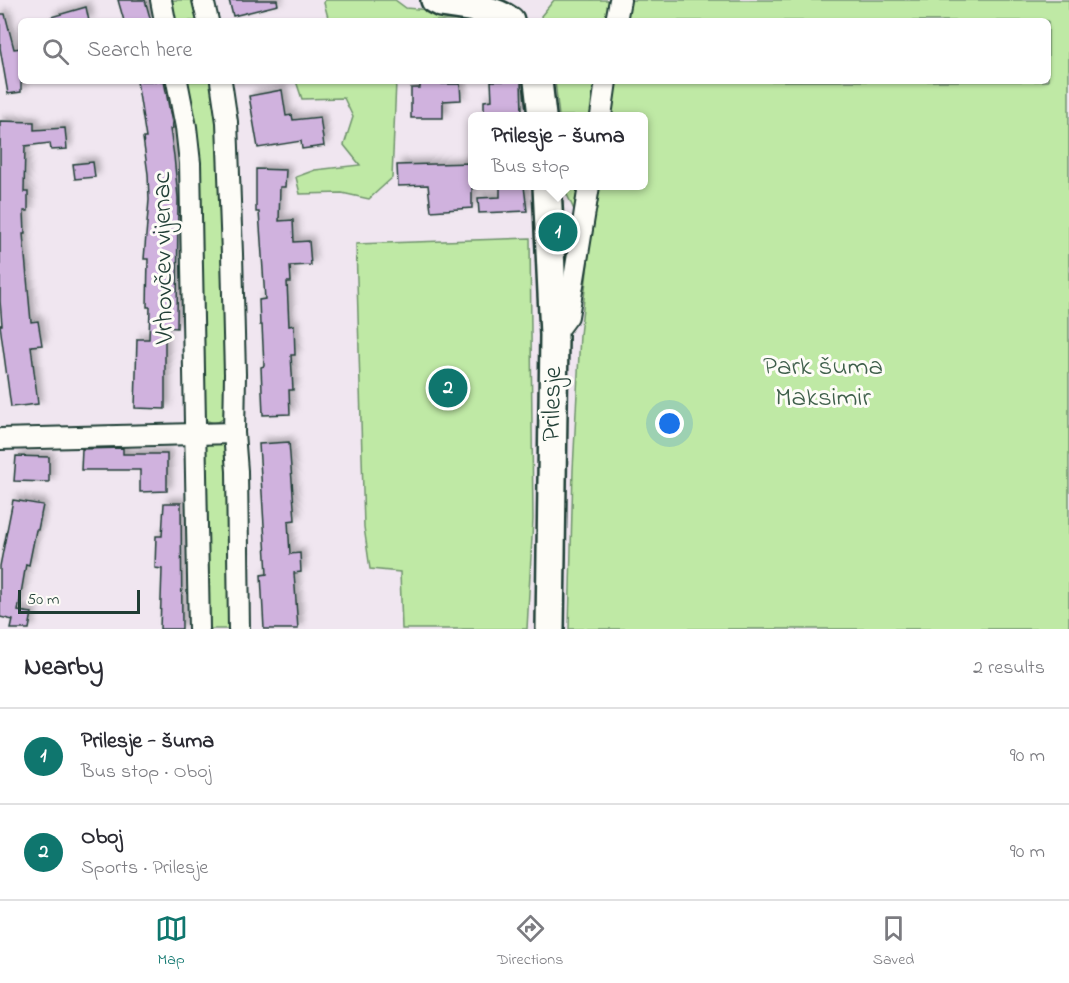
<!DOCTYPE html>
<meta charset="utf-8">
<style>
:root{--surface:#fff;--page:#f2f2f3;--text:#2b2b33;--muted:#7c7c81;--line:#e1e1e2;--accent:#0f766e}
body{margin:0;font-family:"Indie Flower",sans-serif;background:var(--page);color:var(--text)}
.scale{position:absolute;left:18px;bottom:15px;width:122px;box-sizing:border-box;padding-left:6px;border:3px solid #1f3d34;border-top:0;font-size:16px;line-height:21px;white-space:nowrap;color:#1f3d34;-webkit-text-stroke:4px #fdfcf7;paint-order:stroke}
.you{position:absolute;left:670px;top:424px;width:21px;height:21px;margin:-15px;border:4px solid #fff;border-radius:50%;background:#1a73e8;box-shadow:0 0 0 9px #1a73e833}
.badge{display:grid;place-items:center;width:39px;height:39px;border-radius:50%;background:var(--accent);color:#fff;font-size:20px;font-weight:700}
.pin{position:absolute;translate:-50% -50%;border:3px solid #fff;box-shadow:0 2px 6px #0006}
.popup{position:absolute;left:468px;top:112px;width:180px;height:78px;box-sizing:border-box;display:grid;place-content:center;border-radius:9px;background:var(--surface);filter:drop-shadow(0 2px 4px #0005);font-size:20px;white-space:nowrap;color:var(--muted)}
.popup b{font-size:22px;color:var(--text)}
.popup::after{content:'';position:absolute;left:50%;top:100%;margin-left:-12px;border:12px solid transparent;border-top-color:var(--surface)}
.list{margin:0;padding:0;list-style:none}
h2{display:flex;justify-content:space-between;align-items:center;height:78px;margin:0;padding:0 24px;font-size:26px}
h2 small{font-size:20px;font-weight:400;color:var(--muted)}
.list li{display:grid;grid-template-columns:39px 1fr auto;gap:18px;align-items:center;box-sizing:border-box;height:96px;padding:0 24px;border-top:2px solid var(--line)}
.list b{display:block;font-size:22px;white-space:nowrap}
.list p{margin:0;font-size:20px;white-space:nowrap;color:var(--muted)}
.list em{font-size:20px;font-style:normal;color:var(--muted)}
.icon{flex:none;width:33px;height:33px;fill:none;stroke:currentColor;stroke-width:2;stroke-linecap:round;stroke-linejoin:round}
.map{position:relative;flex:none;width:1069px;height:629px;overflow:hidden}
.search{position:absolute;background:var(--surface);box-shadow:0 2px 4px #0004;left:18px;right:18px;top:18px;height:66px;display:flex;align-items:center;gap:15px;box-sizing:border-box;padding:0 21px;border-radius:9px;color:var(--muted);font-size:22px}
.sheet{height:270px;background:var(--surface)}
nav{display:flex;justify-content:space-around;align-items:center;box-sizing:border-box;height:84px;border-top:2px solid var(--line);background:var(--surface);font-size:16px;color:var(--muted)}
nav a{display:grid;justify-items:center;gap:3px}
nav .on{color:var(--accent)}
.map>svg:first-child{display:block}
.green{fill:#bfe9a5;stroke:#6f936c;stroke-width:1.5}
.building{fill:#d0b2de;stroke:#1f3d34;stroke-width:1.5;filter:url(#shadow)}
.lines{fill:none;stroke-linecap:round;stroke-linejoin:round}
.street-casing{stroke:#1f3d34;stroke-width:24}
.secondary-casing{stroke:#1f3d34;stroke-width:32}
.street{stroke:#fdfcf7;stroke-width:20}
.secondary{stroke:#fdfcf7;stroke-width:27}
.labels{text-anchor:middle;dominant-baseline:central;stroke-width:6;stroke-linejoin:round;paint-order:stroke}
.street-label{font-size:27px;fill:#1f3d34;stroke:#fdfcf7}
.park-label{font-size:27px;fill:#3f5f4b;stroke:#fdfcf7}
</style>
<div class="map">
<svg width="1069" height="629" viewBox="0 0 1069 629">
<defs>
<filter id="shadow"><feDropShadow dx="4.5" dy="-4.5" stdDeviation="3" flood-color="#0004"/></filter>
</defs>
<rect width="100%" height="100%" fill="#f0e6f0"/>
<filter id="ink" filterUnits="userSpaceOnUse"><feTurbulence type="fractalNoise" baseFrequency=".0167" numOctaves="2"/><feDisplacementMap in="SourceGraphic" scale="12" xChannelSelector="R" yChannelSelector="G"/><feConvolveMatrix kernelMatrix="1 2 1 2 8 2 1 2 1" color-interpolation-filters="sRGB"/></filter>
<g filter="url(#ink)">
<g class="green">
<polygon points="168,0 198,0 203,21 173,21"/>
<polygon points="325,0 395,0 406,8 454,12 471,21 329,21 324,3"/>
<polygon points="554,0 1069,0 1069,629 569,629 573,470 580,335 590,244 563,186 644,186 644,116 559,116 555,81 1048,81 1048,21 542,21 541,16"/>
<path d="M185 81H215L230 401C225 417 221 430 202 418Z"/>
<polygon points="296,81 396,81 392,178 369,199 342,193 300,194 296,177 315,170 360,165 344,145 353,117 344,98 302,99"/>
<polygon points="530,238 533,519 527,629 402,629 400,572 370,569 364,527 356,244"/>
<polygon points="208,441 224,442 228,446 234,629 205,629 203,446"/>
</g>
<g class="building">
<polygon points="118,0 145,0 151,21 124,21"/>
<polygon points="229,0 277,0 278,5 233,16"/>
<polygon points="86,7 89,21 51,21 51,17"/>
<polygon points="0,14 5,14 14,49 21,48 21,92 8,94 0,48"/>
<polygon points="137,81 164,81 173,128 170,129 174,156 178,198 177,328 165,327 165,409 135,408 137,339 149,339 150,307 147,307 148,259 144,259 149,200 148,174 143,138 146,138"/>
<polygon points="420,81 442,81 442,84 460,84 461,100 443,101 443,118 411,118 411,88 420,88"/>
<polygon points="491,81 521,81 522,112 484,114 484,101 492,100"/>
<polygon points="282,90 286,116 292,115 293,120 320,117 324,146 302,149 301,141 258,148 249,96"/>
<polygon points="0,121 34,122 34,130 65,128 67,149 51,150 50,143 25,146 24,192 28,192 28,211 24,211 25,234 23,234 31,322 38,321 42,345 31,346 38,404 11,407 0,325 2,325 0,301"/>
<polygon points="93,162 95,177 75,179 73,164"/>
<polygon points="472,163 472,208 431,211 428,185 398,186 397,165"/>
<polygon points="256,169 286,170 285,187 280,187 279,221 293,220 294,242 309,241 311,265 290,266 291,282 287,282 289,326 294,325 295,355 291,355 293,390 289,390 290,414 263,415 261,367 264,366 262,325 260,325 259,300 265,299 259,212 256,212"/>
<polygon points="500,186 524,186 527,211 479,213 478,198 500,197"/>
<polygon points="289,442 295,520 288,521 290,554 300,553 301,572 294,573 298,629 264,629 261,575 267,574 259,444"/>
<polygon points="123,448 123,454 167,454 167,491 140,492 140,470 81,470 82,449"/>
<polygon points="16,456 49,457 49,482 14,481"/>
<polygon points="13,500 43,505 38,530 36,530 29,565 26,564 18,611 32,613 29,629 11,629 13,620 0,617 0,566"/>
<polygon points="164,503 181,503 182,629 160,629 162,569 155,568 156,536 162,536"/>
</g>
<g class="lines">
<g class="street-casing">
<g id="street">
<polyline points="161,0 165,21"/>
<polyline points="203,0 208,21"/>
<polyline points="616,21 620,0"/>
<polyline points="177,81 186,127 190,163 199,629"/>
<polyline points="221,81 227,122 232,254 235,374 234,433 237,471 239,629"/>
<polyline points="601,116 606,81"/>
<polyline points="554,335 568,316 589,186"/>
<polyline points="0,439 234,433"/>
</g>
</g>
<g class="secondary-casing">
<g id="secondary">
<path d="M435 0 441 3C464 7 491 7 510 21"/>
<polyline points="538,81 542,116"/>
<polyline points="547,186 554,335 550,629"/>
</g>
</g>
<use href="#street" class="street"/>
<use href="#secondary" class="secondary"/>
</g>
</g>
<g class="labels">
<g class="street-label">
<text transform="translate(164 258) rotate(-91)">Vrhovčev vijenac</text>
<text transform="translate(553 404) rotate(-89)">Prilesje</text>
</g>
<g class="park-label">
<text x="823" y="367">Park šuma<tspan x="823" dy="31">Maksimir</tspan></text>
</g>
</g>
</svg>
<div class="scale">50 m</div>
<div class="you"></div>
<div class="pin badge" style="left:558px;top:232px">1</div>
<div class="popup"><b>Prilesje - šuma</b>Bus stop</div>
<div class="pin badge" style="left:448px;top:388px">2</div>
<div class="search"><svg class="icon" aria-label="search" viewBox="0 0 24 24"><circle cx="10" cy="10" r="6"/><path d="M15 15l6 6"/></svg>Search here</div>
</div>
<section class="sheet">
<h2>Nearby<small>2 results</small></h2>
<ul class="list">
<li><span class="badge">1</span><div><b>Prilesje - šuma</b><p>Bus stop · Oboj</p></div><em>90 m</em></li>
<li><span class="badge">2</span><div><b>Oboj</b><p>Sports · Prilesje</p></div><em>90 m</em></li>
</ul>
</section>
<nav>
<a class="on"><svg class="icon" aria-label="map" viewBox="0 0 24 24"><path d="M3 6l6-2 6 2 6-2v14l-6 2-6-2-6 2zM9 4v14M15 6v14"/></svg>Map</a>
<a><svg class="icon" aria-label="directions" viewBox="0 0 24 24"><path d="M12 3l9 9-9 9-9-9zM9 14v-3h6M13 9l2 2-2 2"/></svg>Directions</a>
<a><svg class="icon" aria-label="saved" viewBox="0 0 24 24"><path d="M7 4h10v16l-5-4-5 4z"/></svg>Saved</a>
</nav>
